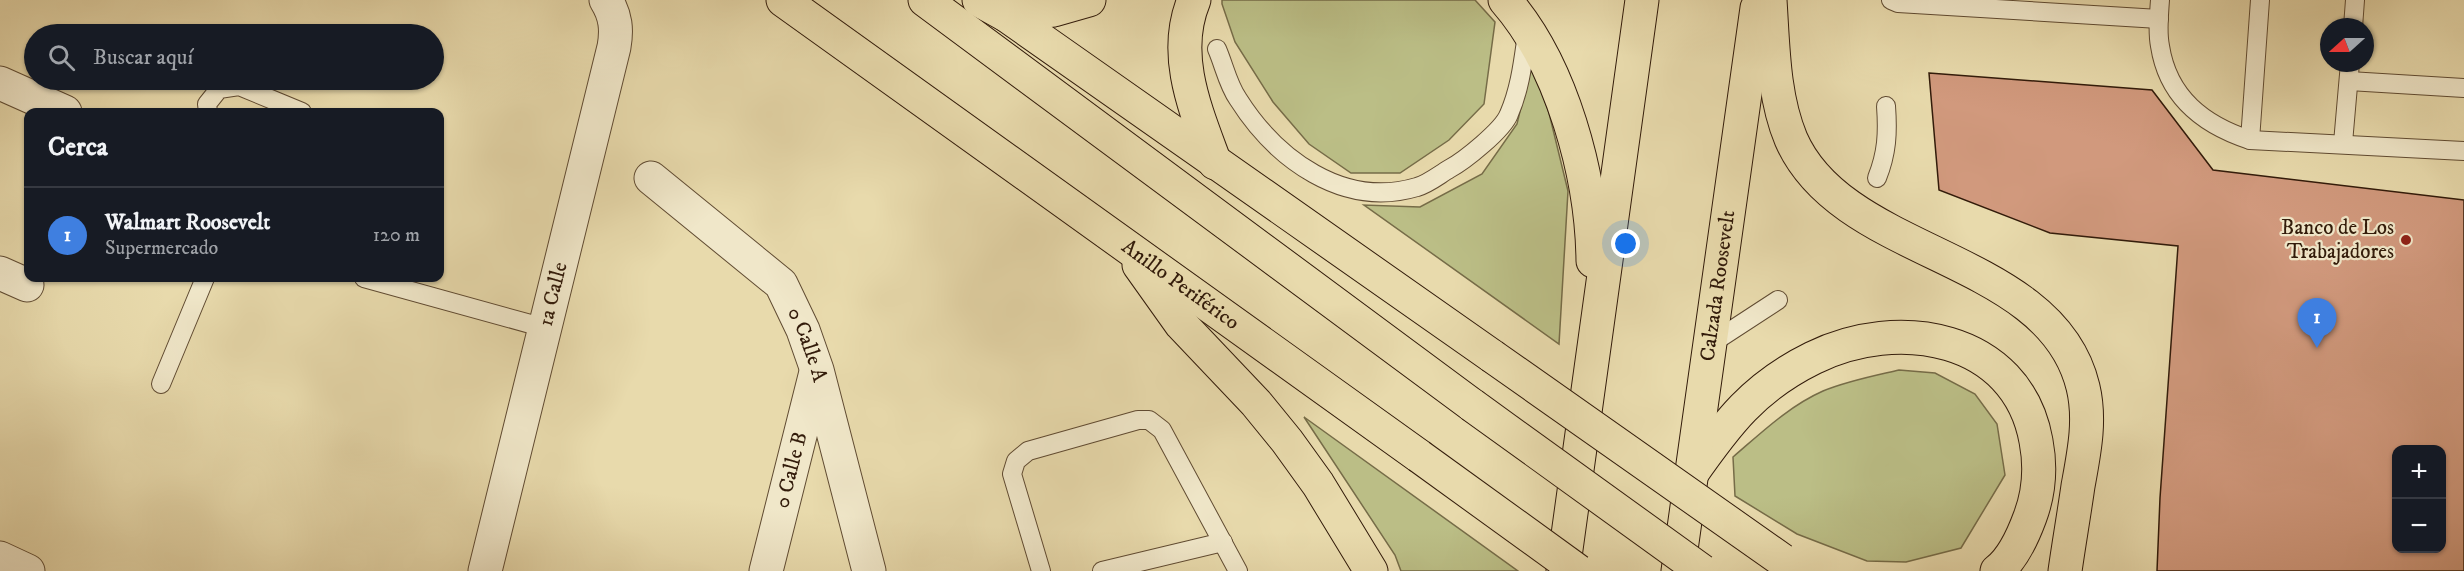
<!DOCTYPE html>
<html lang="es">
<meta charset="utf-8">
<style>
:root{--surface:#171b24;--page:#242831;--text:#f1f3f6;--muted:#9ea1a6;--line:#363941;--accent:#c59692}
body{margin:0;font-family:"IM FELL DW Pica",serif;background:var(--page);color:var(--text)}
.controls{position:absolute;right:18px;bottom:18px;display:grid;overflow:hidden;border-radius:12px;box-shadow:0 2px 4px #0004}
.controls button{width:54px;height:54px;display:grid;place-items:center;padding:0;border:0;border-bottom:2px solid var(--line);background:var(--surface);color:var(--text);font:30px sans-serif}
.compass{position:absolute;left:2320px;top:18px;width:54px;height:54px;border-radius:50%;background:var(--surface);box-shadow:0 2px 4px #0004;rotate:249deg}
.you{position:absolute;left:1626px;top:244px;width:21px;height:21px;margin:-15px;border:4px solid #fff;border-radius:50%;background:#1a73e8;box-shadow:0 0 0 9px #1a73e833}
.badge{display:grid;place-items:center;width:39px;height:39px;border-radius:50%;background:var(--accent);color:#fff;font-size:20px;font-weight:700}
.pin{position:absolute;translate:-50% -50px;filter:drop-shadow(0 2px 3px #0008)}
.pin::after{content:'';position:absolute;top:32px;width:21px;height:18px;background:inherit;clip-path:polygon(0 0,100% 0,50% 100%)}
.list{margin:0;padding:0;list-style:none}
h2{display:flex;justify-content:space-between;align-items:center;height:78px;margin:0;padding:0 24px;font-size:26px}
h2 small{font-size:20px;font-weight:400;color:var(--muted)}
.list li{display:grid;grid-template-columns:39px 1fr auto;gap:18px;align-items:center;box-sizing:border-box;height:96px;padding:0 24px;border-top:2px solid var(--line)}
.list b{display:block;font-size:22px;white-space:nowrap}
.list p{margin:0;font-size:20px;white-space:nowrap;color:var(--muted)}
.list em{font-size:20px;font-style:normal;color:var(--muted)}
.icon{flex:none;width:33px;height:33px;fill:none;stroke:currentColor;stroke-width:2;stroke-linecap:round;stroke-linejoin:round}
.map{position:relative;flex:none;width:2464px;height:571px;overflow:hidden}
.search{position:absolute;background:var(--surface);box-shadow:0 2px 4px #0004;left:24px;top:24px;width:420px;height:66px;display:flex;align-items:center;gap:15px;box-sizing:border-box;padding:0 21px;border-radius:33px;color:var(--muted);font-size:22px}
.panel{position:absolute;background:var(--surface);box-shadow:0 2px 4px #0004;left:24px;top:108px;width:420px;height:174px;border-radius:12px}
.map>svg:first-child{display:block}
.green{fill:#bbbe86;stroke:#766c48;stroke-width:1.5}
.building{fill:#d1997d;stroke:#321b0a;stroke-width:1.5;fill-rule:evenodd}
.lines{fill:none;stroke-linecap:round;stroke-linejoin:round}
.service-casing{stroke:#604b32;stroke-width:20}
.minor-casing{stroke:#604b32;stroke-width:35}
.trunk-casing{stroke:#321b0a;stroke-width:35}
.service{stroke:#f0e7c9;stroke-width:18}
.minor{stroke:#f0e7c9;stroke-width:33}
.trunk{stroke:#e8daac;stroke-width:33}
.trunk-bridge-casing{stroke:#321b0a;stroke-width:35;stroke-linecap:butt}
.trunk-bridge{stroke:#e8daac;stroke-width:33}
.poi-dot{fill:#8f2418;stroke:#f0e7c9;stroke-width:2}
.labels{text-anchor:middle;dominant-baseline:central;stroke-width:4.5;stroke-linejoin:round;paint-order:stroke}
.poi-label{font-size:21px;fill:#321b0a;stroke:#f0e7c9;text-anchor:end}
.street-label{font-size:21px;fill:#321b0a;stroke:#f0e7c9}
</style>
<div class="map">
<svg width="2464" height="571" viewBox="0 0 2464 571">
<rect width="100%" height="100%" fill="#e8daac"/>
<filter id="stains"><feTurbulence type="fractalNoise" baseFrequency=".00333" numOctaves="4"/><feColorMatrix values="0 0 0 0 .2 0 0 0 0 .09 0 0 0 0 .02 0 0 0 .5 -.17"/></filter>
<radialGradient id="worn" r=".72"><stop offset=".6" stop-color="#630" stop-opacity="0"/><stop offset="1" stop-color="#630" stop-opacity=".3"/></radialGradient>
<g class="green">
<polygon points="1222,0 1475,0 1495,22 1484,104 1449,140 1400,173 1351,173 1309,144 1273,102 1235,42 1222,4"/>
<polygon points="1532,61 1549,113 1568,191 1559,344 1364,205 1420,207 1482,174 1517,124"/>
<path d="M1899 370 1935 373 1975 394 1997 424 2005 475 1961 548 1906 562 1867 561 1797 534 1735 496 1733 457C1761 433 1789 406 1823 391 1847 381 1873 376 1899 370Z"/>
<polygon points="1304,417 1518,571 1401,571 1395,555"/>
</g>
<path class="building" d="M1929 73 2152 90 2213 170 2464 200V571H2157L2160 498 2178 246 2050 233 1939 190ZM2396 450H2442V548H2396Z"/>
<g class="lines">
<g class="service-casing">
<g id="service">
<polyline points="1891,0 1898,3 2159,19"/>
<path d="M2160 0C2159 15 2157 31 2160 46 2168 98 2204 125 2250 140L2464 151"/>
<polyline points="2353,27 2355,0"/>
<path d="M1217 49C1224 65 1228 85 1238 99 1276 159 1343 209 1417 187 1428 184 1439 175 1449 169 1464 161 1503 130 1509 114 1520 89 1523 62 1527 34"/>
<polyline points="2349,81 2464,88"/>
<polyline points="208,112 207,104 219,89 239,86 302,112"/>
<polyline points="2250,140 2260,0"/>
<polyline points="2343,143 2350,63"/>
<path d="M1877 178C1887 153 1888 133 1886 106"/>
<polyline points="364,278 545,328"/>
<polyline points="1709,345 1778,300"/>
<polyline points="161,384 205,278"/>
<polyline points="1041,571 1012,474 1016,461 1028,451 1138,420 1149,420 1162,430 1238,571"/>
<polyline points="1102,571 1223,542"/>
</g>
</g>
<g class="minor-casing">
<g id="minor">
<polyline points="0,83 65,112"/>
<path id="s1" d="M651 178 781 284 803 330 817 370 869 571"/>
<polyline points="0,273 27,285"/>
<polyline points="0,558 28,571"/>
<path id="s2" d="M485 571 614 47C617 30 616 16 606 0"/>
<path id="s3" d="M766 571 816 372"/>
</g>
</g>
<g class="trunk-casing">
<g id="trunk">
<path id="s4" d="M783 0 1419 456"/>
<polyline points="925,0 1472,405"/>
<polyline points="979,0 1006,15 1492,356"/>
<path d="M1194 0C1171 55 1196 111 1215 163"/>
<path d="M1505 0C1562 65 1592 176 1593 261"/>
<path d="M1770 0C1773 45 1773 96 1791 139 1843 259 2051 253 2083 387 2091 420 2084 453 2078 486 2074 514 2069 543 2065 571"/>
<polyline points="1006,15 1054,10 1089,0"/>
<polyline points="1139,265 1181,324 1256,403 1287,441 1318,484 1371,571"/>
<path d="M1690 476C1727 423 1754 387 1813 358 1897 316 2017 335 2036 441 2041 467 2039 493 2030 517 2023 536 2013 559 1997 571"/>
<polyline points="1563,571 1642,0"/>
<path id="s5" d="M1678 571 1757 8"/>
</g>
</g>
<use href="#service" class="service"/>
<use href="#minor" class="minor"/>
<use href="#trunk" class="trunk"/>
<g class="trunk-bridge-casing">
<g id="trunk-bridge">
<polyline points="1492,356 1782,560"/>
<polyline points="1472,405 1702,571"/>
<polyline points="1419,456 1578,571"/>
</g>
</g>
<use href="#trunk-bridge" class="trunk-bridge"/>
</g>
<circle class="poi-dot" cx="2406" cy="240" r="6"/>
<g class="labels">
<g class="poi-label">
<text x="2394" y="228">Banco de Los<tspan x="2394" dy="24">Trabajadores</tspan></text>
</g>
<g class="street-label">
<text stroke="none"><textPath href="#s4" startOffset="489">Anillo Periférico</textPath></text>
<text stroke="none"><textPath href="#s5" startOffset="288">Calzada Roosevelt</textPath></text>
<text stroke="none"><textPath href="#s2" startOffset="285">1a Calle</textPath></text>
<text stroke="none"><textPath href="#s1" startOffset="234">0 Calle A</textPath></text>
<text stroke="none"><textPath href="#s3" startOffset="104">0 Calle B</textPath></text>
</g>
</g>
<rect width="100%" height="100%" filter="url(#stains)"/>
<rect width="100%" height="100%" fill="url(#worn)"/>
</svg>
<div class="controls">
<button>+</button>
<button>−</button>
</div>
<svg class="compass" viewBox="-18 -18 36 36"><path d="M0-13l5 13h-10z" fill="#e53935"/><path d="M0 13l5-13h-10z" fill="#9ea1a6"/></svg>
<div class="you"></div>
<div class="pin badge" style="left:2317px;top:348px;background:#3f7fe0">1</div>
<div class="search"><svg class="icon" aria-label="search" viewBox="0 0 24 24"><circle cx="10" cy="10" r="6"/><path d="M15 15l6 6"/></svg>Buscar aquí</div>
<section class="panel">
<h2>Cerca<small></small></h2>
<ul class="list">
<li><span class="badge" style="background:#3f7fe0">1</span><div><b>Walmart Roosevelt</b><p>Supermercado</p></div><em>120 m</em></li>
</ul>
</section>
</div>
